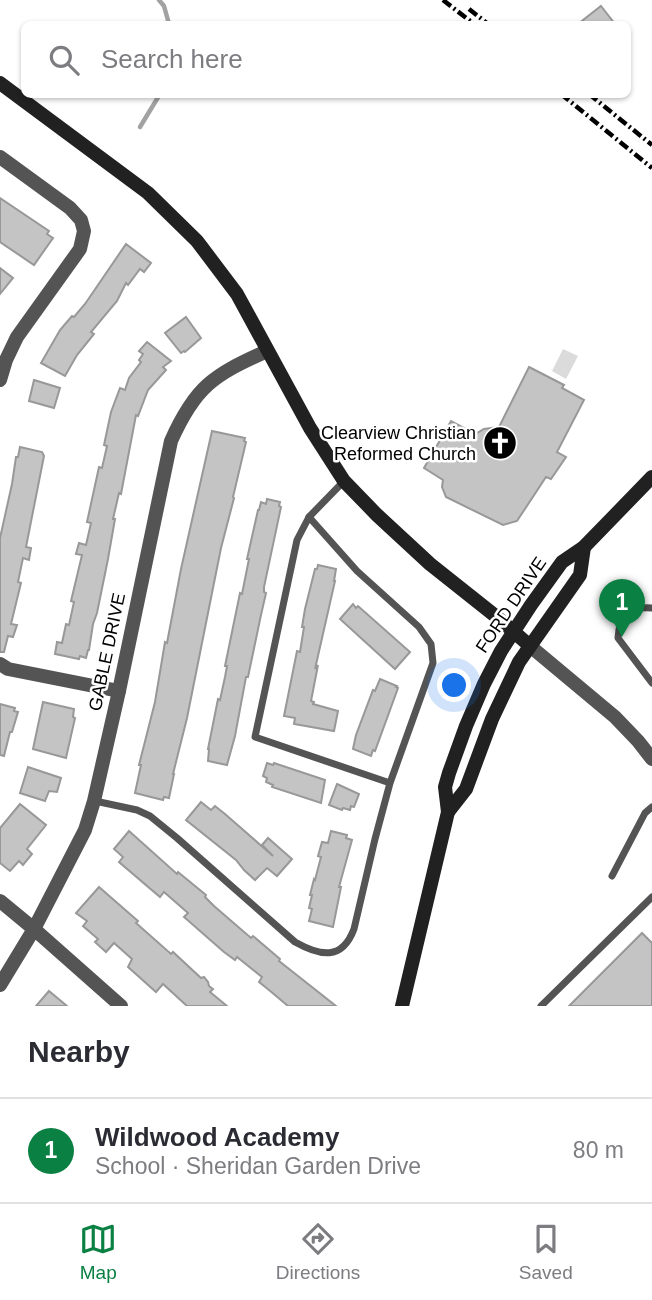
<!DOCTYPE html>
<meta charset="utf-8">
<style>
:root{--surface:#fff;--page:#f7f7f7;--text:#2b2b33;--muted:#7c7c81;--line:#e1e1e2;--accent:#0b8043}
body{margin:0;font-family:Helvetica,sans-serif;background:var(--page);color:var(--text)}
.you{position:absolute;left:455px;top:686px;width:24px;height:24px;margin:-18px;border:5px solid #fff;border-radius:50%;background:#1a73e8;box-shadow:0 0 0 10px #1a73e833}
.badge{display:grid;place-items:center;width:46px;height:46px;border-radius:50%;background:var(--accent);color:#fff;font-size:23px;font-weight:700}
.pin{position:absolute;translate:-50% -58px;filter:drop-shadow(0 2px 4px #0008)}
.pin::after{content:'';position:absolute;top:37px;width:24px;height:21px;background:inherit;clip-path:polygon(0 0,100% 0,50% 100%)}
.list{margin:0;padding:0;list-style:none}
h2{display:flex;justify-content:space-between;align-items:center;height:91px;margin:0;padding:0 28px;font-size:30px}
h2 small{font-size:23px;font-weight:400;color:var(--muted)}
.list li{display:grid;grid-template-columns:46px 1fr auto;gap:21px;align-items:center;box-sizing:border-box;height:105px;padding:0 28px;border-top:2px solid var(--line)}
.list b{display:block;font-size:26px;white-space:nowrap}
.list p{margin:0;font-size:23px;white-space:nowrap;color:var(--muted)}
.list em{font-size:23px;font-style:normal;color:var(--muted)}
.icon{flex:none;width:38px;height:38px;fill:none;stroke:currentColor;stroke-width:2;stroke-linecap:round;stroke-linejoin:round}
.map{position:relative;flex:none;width:652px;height:1006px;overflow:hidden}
.search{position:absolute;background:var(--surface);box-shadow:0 2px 5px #0004;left:21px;right:21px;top:21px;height:77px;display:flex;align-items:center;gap:18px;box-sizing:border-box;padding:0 24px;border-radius:10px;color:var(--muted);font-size:26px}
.sheet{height:196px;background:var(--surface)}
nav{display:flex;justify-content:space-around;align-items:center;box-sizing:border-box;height:98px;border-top:2px solid var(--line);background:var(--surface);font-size:19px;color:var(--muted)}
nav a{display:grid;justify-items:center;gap:4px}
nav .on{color:var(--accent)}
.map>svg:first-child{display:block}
.green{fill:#dbdbdb}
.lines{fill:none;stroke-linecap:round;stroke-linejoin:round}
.stream{stroke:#a2a2a2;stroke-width:4.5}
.building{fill:#c4c4c4;stroke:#989898;stroke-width:2}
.lane{stroke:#545454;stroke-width:7}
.street{stroke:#545454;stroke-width:14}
.secondary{stroke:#212121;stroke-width:14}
.rail{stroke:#000;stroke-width:4.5;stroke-dasharray:10 3.5 2 3.5;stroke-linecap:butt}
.labels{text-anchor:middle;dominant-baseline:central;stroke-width:5;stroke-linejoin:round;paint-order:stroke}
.poi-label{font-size:18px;fill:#000;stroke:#fff;text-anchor:end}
.street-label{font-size:18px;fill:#000;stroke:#fff}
</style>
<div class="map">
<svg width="652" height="1006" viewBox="0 0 652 1006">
<rect width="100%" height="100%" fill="#fff"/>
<polygon class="green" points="563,349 578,356 566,379 552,371"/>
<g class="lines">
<g class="stream">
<polyline points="159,0 164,6 169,24"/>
<polyline points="140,127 160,94"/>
</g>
</g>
<g class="building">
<polygon points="601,6 615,24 578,24"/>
<polygon points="0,198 49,231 47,234 53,238 34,265 0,242"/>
<polygon points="126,244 151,263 144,272 140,269 128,285 126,283 117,301 91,332 94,334 77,355 65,376 41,363 60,330 72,316 74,317 85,304"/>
<polygon points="0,268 13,278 0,294"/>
<polygon points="186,317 201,338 185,352 184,351 181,353 165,333"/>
<polygon points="147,342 171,361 163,367 166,370 148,390 138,416 136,415 121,494 119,493 113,519 115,519 108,559 97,613 93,624 89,650 88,650 86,658 80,656 79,659 55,654 57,642 62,643 66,624 69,625 74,602 71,601 82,555 76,554 79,543 86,545 91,523 87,522 99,467 102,468 107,446 104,445 111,412 120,388 125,390 129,378 141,362 139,360 143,354 139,351"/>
<polygon points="529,367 564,385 562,388 584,400 557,452 566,457 551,479 546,477 517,521 503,525 446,497 442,487 443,480 424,468 451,421 475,434 484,429 499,427"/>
<polygon points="34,380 60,388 54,408 29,401"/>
<polygon points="212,431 245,438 244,441 246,442 233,497 234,498 221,548 187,718 173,774 174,774 169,798 164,797 163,800 135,793 141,765 139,765 155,702 165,642 167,643 181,569"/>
<polygon points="20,447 42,452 44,456 26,547 31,548 29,560 23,558 18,582 21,583 11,624 17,625 13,637 8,636 4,652 0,652 0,538 12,484 16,457 18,457"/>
<polygon points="267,499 280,502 279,506 281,507 264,587 264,592 266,593 261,615 248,677 246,677 235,736 227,765 208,761 209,749 208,749 218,699 220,700 225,677 227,666 225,666 240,593 242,594 249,559 247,559 258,510 259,510 261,502 266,504"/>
<polygon points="318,565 336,569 334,581 335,581 315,669 318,665 311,701 314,702 313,704 338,711 334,731 294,724 295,718 284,716 297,651 300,652 304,627 302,627 305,609 315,569 317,569"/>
<polygon points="353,604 356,608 358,606 410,652 395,669 340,619"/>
<polygon points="380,679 397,686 396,687 398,688 375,751 373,750 371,756 353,749 356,735 373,690 375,691"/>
<polygon points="43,702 74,709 73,717 75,718 66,758 33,749"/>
<polygon points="0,704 15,708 14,711 18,712 12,732 10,732 4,756 0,755"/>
<polygon points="267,763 273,765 274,763 325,780 321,803 272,787 273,785 266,782 267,778 263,776"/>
<polygon points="28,767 61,778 57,792 49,791 45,801 20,793"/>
<polygon points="337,784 359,794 354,807 351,806 350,810 343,808 342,810 329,805"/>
<polygon points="201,802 211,810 215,806 225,814 273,856 262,845 268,838 292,859 277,876 267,868 255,880 244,870 236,860 186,820"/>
<polygon points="20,804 46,825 27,849 32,854 23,865 19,861 10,871 0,863 0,828"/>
<polygon points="129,831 177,874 178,872 206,895 205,897 214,906 251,938 253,936 280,959 279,961 336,1006 288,1006 269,990 259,982 262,977 237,957 235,960 224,952 184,917 188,913 164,892 160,897 119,862 123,857 114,849"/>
<polygon points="331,831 347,835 346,838 352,840 339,887 341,887 333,927 309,921 312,909 309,908 312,895 310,895 314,879 315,880 321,857 318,856 322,842 328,843"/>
<polygon points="99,887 138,921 136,923 171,954 173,952 201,978 204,977 208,982 209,986 213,989 210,992 227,1006 187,1006 163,984 156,992 128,967 132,959 114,943 106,952 95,942 98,939 83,926 87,921 76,913"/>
<polygon points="642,933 652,943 652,1006 569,1006"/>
<polygon points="49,991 67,1006 36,1006"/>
</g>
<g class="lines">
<g class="lane">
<polyline points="309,517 344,481"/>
<path d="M652 608C629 606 619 616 618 638L652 683"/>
<path d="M95 801 137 810 150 816 177 838 295 942C320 956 342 961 354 929L375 839 390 783 433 663 431 644 419 627 357 571 309 517 297 540 255 737 390 783"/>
<polyline points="612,876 645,813 652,807"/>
<polyline points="541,1006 652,897"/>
</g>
<g class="street">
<polyline points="0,157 70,208 81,220 84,231 80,249 17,337 6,360 0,380"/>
<polyline points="530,646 615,717 638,741 652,759"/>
<polyline points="0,664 8,669 119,691"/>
<polyline points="0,901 34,929 121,1006"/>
<path d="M0 985 34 929 85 830 94 801 119 691 171 441C195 387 213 375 267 351"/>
</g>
<g class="secondary">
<polyline points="0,83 148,193 197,241 237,294 310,428 344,481 377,515 430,564 498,618 530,646"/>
<polyline points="448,812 466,789 492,719 519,662 580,575 584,547"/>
<polyline points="402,1006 448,812 445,787 449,773 466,726 484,684 501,651 531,605 562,562 584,547 652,477"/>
</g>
<g class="rail">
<polyline points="443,0 474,24"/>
<polyline points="469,9 488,24"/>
<polyline points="561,94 652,168"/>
<polyline points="589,94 652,145"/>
</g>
</g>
<defs>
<g id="church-disc" transform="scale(1.75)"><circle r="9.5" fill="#000" stroke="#fff"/><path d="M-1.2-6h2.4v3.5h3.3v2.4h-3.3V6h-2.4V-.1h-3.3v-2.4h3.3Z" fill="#fff"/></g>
</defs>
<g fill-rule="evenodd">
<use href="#church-disc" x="500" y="443"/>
</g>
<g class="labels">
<g class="poi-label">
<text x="476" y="433">Clearview Christian<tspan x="476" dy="21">Reformed Church</tspan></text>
</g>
<g class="street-label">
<text transform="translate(511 605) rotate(-56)">FORD DRIVE</text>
<text transform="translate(107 652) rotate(-78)">GABLE DRIVE</text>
</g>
</g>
</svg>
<div class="you"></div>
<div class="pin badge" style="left:622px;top:637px">1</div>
<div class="search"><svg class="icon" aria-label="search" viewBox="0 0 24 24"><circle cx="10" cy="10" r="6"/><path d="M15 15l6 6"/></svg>Search here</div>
</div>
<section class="sheet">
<h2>Nearby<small></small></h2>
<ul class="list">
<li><span class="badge">1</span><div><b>Wildwood Academy</b><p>School · Sheridan Garden Drive</p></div><em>80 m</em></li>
</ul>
</section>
<nav>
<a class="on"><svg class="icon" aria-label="map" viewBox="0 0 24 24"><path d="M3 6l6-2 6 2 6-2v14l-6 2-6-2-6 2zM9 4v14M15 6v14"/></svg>Map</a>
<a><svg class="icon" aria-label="directions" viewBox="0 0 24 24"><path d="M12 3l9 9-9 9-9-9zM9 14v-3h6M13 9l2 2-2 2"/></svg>Directions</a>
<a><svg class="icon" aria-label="saved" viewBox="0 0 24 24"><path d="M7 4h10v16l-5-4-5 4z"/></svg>Saved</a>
</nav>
